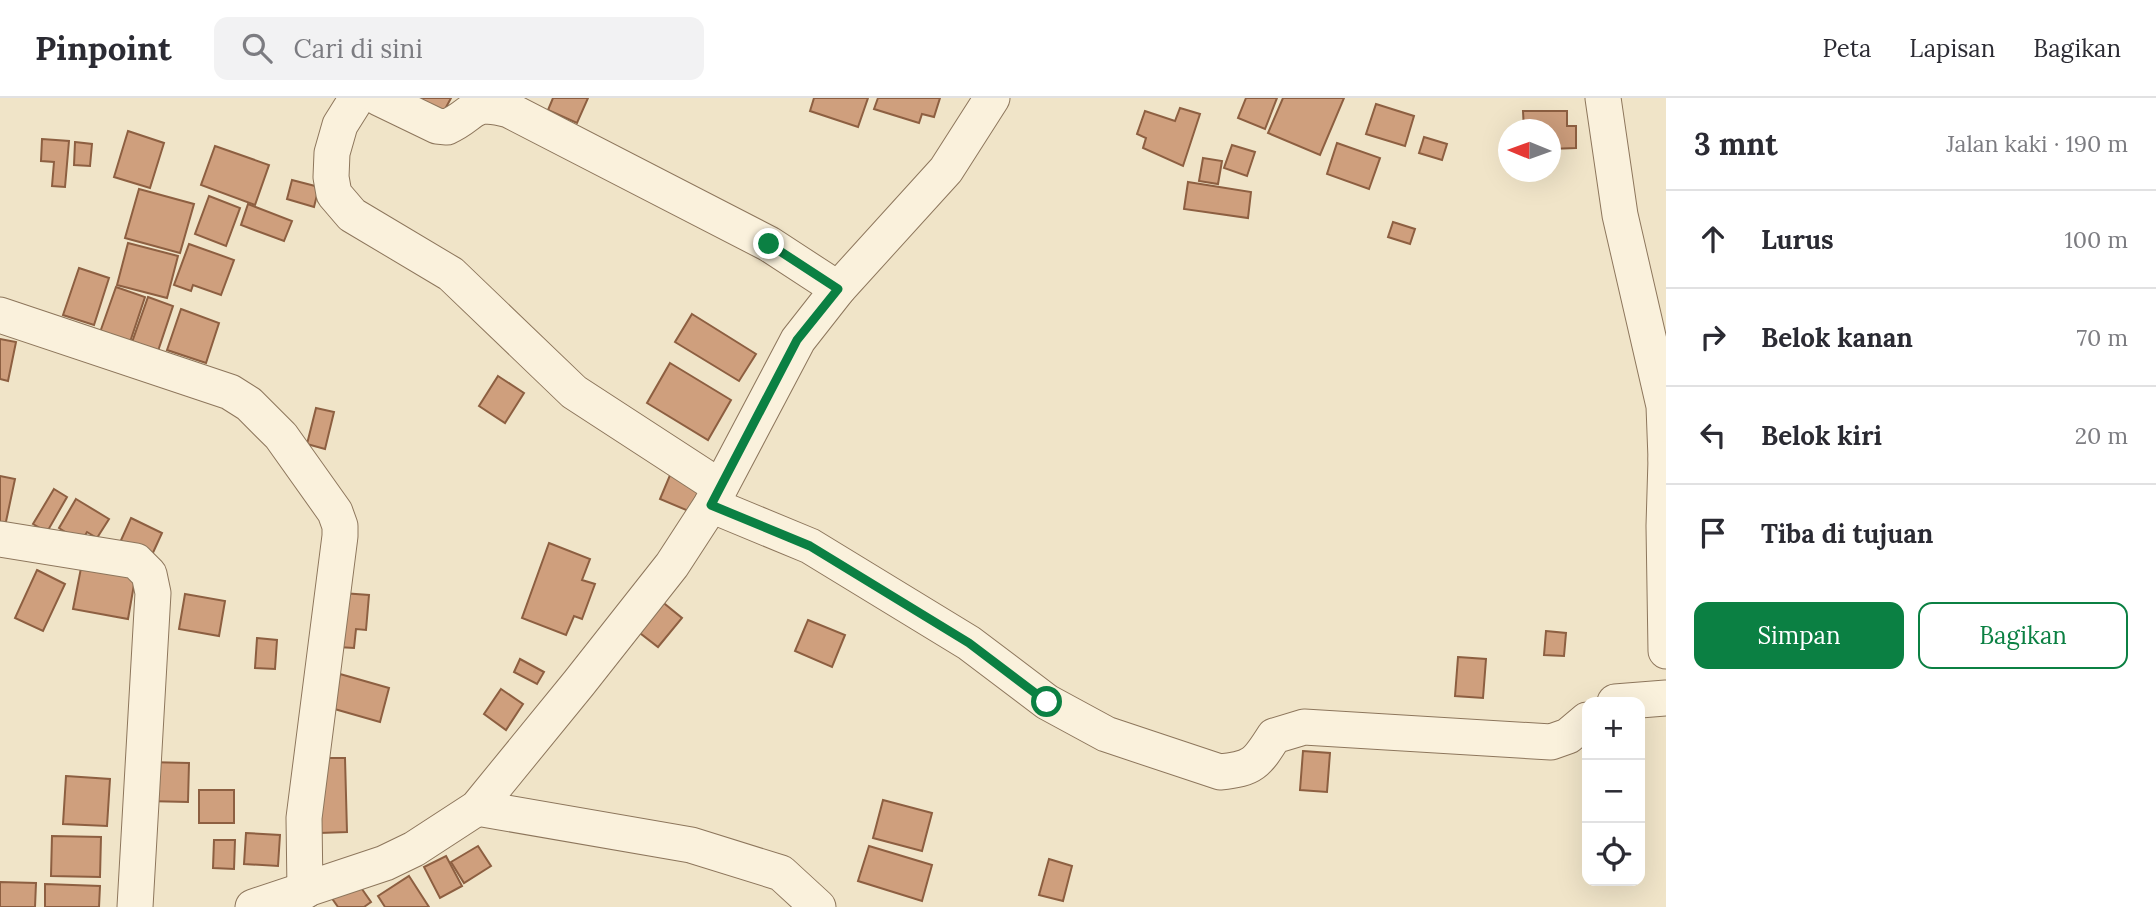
<!DOCTYPE html>
<html lang="id">
<meta charset="utf-8">
<style>
:root{--surface:#fff;--page:#f2f2f3;--text:#2b2b33;--muted:#7c7c81;--line:#e1e1e2;--accent:#0b8043}
body{margin:0;font-family:Lora,serif;background:var(--page);color:var(--text)}
.controls{position:absolute;right:21px;bottom:21px;display:grid;overflow:hidden;border-radius:14px;box-shadow:0 7px 28px #0002}
.controls button{width:63px;height:63px;display:grid;place-items:center;padding:0;border:0;border-bottom:2px solid var(--line);background:var(--surface);color:var(--text);font:35px sans-serif}
.compass{position:absolute;left:1498px;top:21px;width:63px;height:63px;border-radius:50%;background:var(--surface);box-shadow:0 7px 28px #0002;rotate:271deg}
.stop{position:absolute;width:21px;height:21px;margin:-16px;border:5px solid #0b8043;border-radius:50%;background:#fff}
.stop.end{background:#0b8043;border-color:#fff;box-shadow:0 2px 7px #0008}
.list{margin:0;padding:0;list-style:none}
h2{display:flex;justify-content:space-between;align-items:center;height:91px;margin:0;padding:0 28px;font-size:30px}
h2 small{font-size:23px;font-weight:400;color:var(--muted)}
.list li{display:grid;grid-template-columns:46px 1fr auto;gap:21px;align-items:center;box-sizing:border-box;height:98px;padding:0 28px;border-top:2px solid var(--line)}
.list b{display:block;font-size:26px;white-space:nowrap}
.list em{font-size:23px;font-style:normal;color:var(--muted)}
.actions{display:flex;gap:14px;padding:21px 28px}
.actions a{flex:1;padding:16px 0;border:2px solid var(--accent);border-radius:14px;text-align:center;font-size:24px;color:var(--accent)}
.actions .main{background:var(--accent);color:#fff}
.icon{flex:none;width:38px;height:38px;fill:none;stroke:currentColor;stroke-width:2;stroke-linecap:round;stroke-linejoin:round}
.map{position:relative;flex:none;width:1666px;height:809px;overflow:hidden}
header{display:flex;align-items:center;gap:42px;box-sizing:border-box;height:98px;padding:0 35px;background:var(--surface);border-bottom:2px solid var(--line)}
header strong{font-size:33px}
nav{display:flex;gap:38px;margin-inline-start:auto;font-size:24px}
.search{width:490px;height:63px;background:var(--page);display:flex;align-items:center;gap:18px;box-sizing:border-box;padding:0 24px;border-radius:14px;color:var(--muted);font-size:26px}
main{display:flex}
aside{flex:1;background:var(--surface)}
.map>svg:first-child{display:block}
.building{fill:#cf9f7d;stroke:#8d5f41;stroke-width:2}
.lines{fill:none;stroke-linecap:round;stroke-linejoin:round}
.minor-casing{stroke:#8d765c;stroke-width:37}
.minor{stroke:#faf1dc;stroke-width:35}
.route{stroke:#0b8043;stroke-width:9}
</style>
<header>
<strong>Pinpoint</strong>
<div class="search"><svg class="icon" aria-label="search" viewBox="0 0 24 24"><circle cx="10" cy="10" r="6"/><path d="M15 15l6 6"/></svg>Cari di sini</div>
<nav><a>Peta</a><a>Lapisan</a><a>Bagikan</a></nav>
</header>
<main>
<div class="map">
<svg width="1666" height="809" viewBox="0 0 1666 809">
<rect width="100%" height="100%" fill="#f0e4c8"/>
<g class="building">
<polygon points="417,0 451,0 443,15"/>
<polygon points="553,0 588,0 577,25 548,12"/>
<polygon points="814,0 868,0 858,29 810,13"/>
<polygon points="878,0 940,0 934,19 922,16 919,25 874,11"/>
<polygon points="1246,0 1277,0 1265,31 1238,20"/>
<polygon points="1283,0 1344,0 1320,57 1268,35"/>
<polygon points="1376,6 1414,18 1405,48 1366,36"/>
<polygon points="1180,10 1200,16 1183,68 1143,50 1146,40 1137,36 1145,13 1175,23"/>
<polygon points="1523,13 1567,13 1567,28 1576,28 1576,50 1550,51 1550,32 1524,32"/>
<polygon points="128,33 164,45 150,90 114,79"/>
<polygon points="1424,39 1447,46 1442,62 1419,55"/>
<polygon points="42,41 69,43 65,89 52,88 54,64 41,63"/>
<polygon points="75,44 92,46 90,68 74,67"/>
<polygon points="1337,45 1380,60 1369,91 1327,76"/>
<polygon points="1232,47 1255,54 1247,78 1224,70"/>
<polygon points="215,48 269,67 255,107 201,87"/>
<polygon points="1203,60 1222,63 1218,86 1199,83"/>
<polygon points="292,82 319,89 314,109 287,101"/>
<polygon points="1188,84 1251,94 1248,120 1184,111"/>
<polygon points="139,91 194,106 180,155 125,140"/>
<polygon points="209,98 240,110 226,148 195,136"/>
<polygon points="248,106 292,123 284,143 241,127"/>
<polygon points="1393,124 1415,131 1410,146 1388,139"/>
<polygon points="128,145 178,158 167,200 117,187"/>
<polygon points="189,146 234,162 221,197 193,187 191,193 174,187"/>
<polygon points="79,170 109,180 94,227 63,217"/>
<polygon points="116,189 145,199 128,250 98,240"/>
<polygon points="148,199 173,208 156,259 130,250"/>
<polygon points="181,211 219,225 206,265 167,252"/>
<polygon points="692,216 756,256 739,283 675,244"/>
<polygon points="0,241 16,244 8,283 0,281"/>
<polygon points="670,265 731,302 708,342 647,305"/>
<polygon points="498,278 524,295 505,325 479,308"/>
<polygon points="316,310 334,314 325,351 307,346"/>
<polygon points="673,370 703,383 691,414 660,401"/>
<polygon points="0,378 15,381 4,433 0,432"/>
<polygon points="54,391 67,399 47,434 33,426"/>
<polygon points="76,401 109,421 97,440 87,434 81,444 59,430"/>
<polygon points="131,420 162,435 151,459 117,451"/>
<polygon points="549,445 590,461 582,482 595,486 582,521 574,518 566,537 522,520"/>
<polygon points="82,465 136,475 128,521 73,511"/>
<polygon points="37,472 65,486 43,533 15,520"/>
<polygon points="342,495 369,497 366,532 356,531 354,550 338,549"/>
<polygon points="185,496 225,503 219,538 179,531"/>
<polygon points="660,502 682,520 658,549 636,532"/>
<polygon points="808,522 845,537 832,569 795,553"/>
<polygon points="1546,533 1566,535 1564,558 1544,557"/>
<polygon points="257,540 277,542 275,571 255,570"/>
<polygon points="1458,559 1486,561 1483,600 1455,598"/>
<polygon points="520,561 544,574 537,586 514,574"/>
<polygon points="340,576 389,590 380,624 331,610"/>
<polygon points="501,591 523,606 506,632 484,616"/>
<polygon points="1303,653 1330,655 1327,694 1300,692"/>
<polygon points="318,660 345,660 347,734 320,735"/>
<polygon points="147,664 189,665 188,704 146,703"/>
<polygon points="66,678 110,681 107,728 63,726"/>
<rect x="199" y="692" width="35" height="33"/>
<polygon points="883,702 932,715 922,753 873,740"/>
<polygon points="246,735 280,737 278,768 244,766"/>
<polygon points="52,738 101,739 100,779 51,778"/>
<polygon points="214,742 235,742 234,771 213,770"/>
<polygon points="478,748 491,768 464,785 451,764"/>
<polygon points="869,748 932,767 922,803 858,783"/>
<polygon points="446,758 462,788 440,800 424,769"/>
<polygon points="1049,761 1072,768 1063,803 1039,797"/>
<polygon points="409,778 429,809 385,809 378,798"/>
<polygon points="355,781 371,804 364,809 338,809 331,799"/>
<polygon points="0,784 36,785 35,809 0,809"/>
<polygon points="45,786 100,788 99,809 45,809"/>
</g>
<g class="lines">
<g class="minor-casing">
<g id="minor">
<polyline points="357,0 340,27 332,55 331,79 334,96 352,117 451,176 574,294 720,389"/>
<path d="M379 0 437 28 447 29C476 16 470 1 509 12L769 146 838 191"/>
<polyline points="1603,0 1620,117 1664,308 1666,361"/>
<polyline points="0,217 230,294 249,306 281,338 335,414 340,428 340,438 304,720 305,793"/>
<polyline points="1666,361 1664,428 1666,553"/>
<path d="M711 407 810 448 969 545 1047 604 1106 636 1220 674C1253 671 1257 665 1274 638L1304 629 1551 644 1568 638 1587 622"/>
<polyline points="0,441 136,463 149,476 153,495 135,809"/>
<polyline points="1615,604 1666,600"/>
<polyline points="477,710 691,747 781,775 818,809"/>
<polyline points="253,809 385,765 414,751 477,710 579,585 672,467 711,407 798,242 838,191 946,72 992,0"/>
</g>
</g>
<use href="#minor" class="minor"/>
</g>
<g class="lines">
<polyline class="route" points="769,146 838,191 797,242 711,407 810,448 969,545 1047,604"/>
</g>
</svg>
<div class="controls">
<button>+</button>
<button>−</button>
<button><svg class="icon" aria-label="locate" viewBox="0 0 24 24"><circle cx="12" cy="12" r="6"/><path d="M12 2v4M12 18v4M2 12h4M18 12h4"/></svg></button>
</div>
<svg class="compass" viewBox="-18 -18 36 36"><path d="M0-13l5 13h-10z" fill="#e53935"/><path d="M0 13l5-13h-10z" fill="#7c7c81"/></svg>
<div class="stop" style="left:1047px;top:604px"></div>
<div class="stop end" style="left:769px;top:146px"></div>
</div>
<aside>
<h2>3 mnt<small>Jalan kaki · 190 m</small></h2>
<ul class="list">
<li><svg class="icon" aria-label="ahead" viewBox="0 0 24 24"><path d="M12 20V5M6 11l6-6 6 6"/></svg><div><b>Lurus</b></div><em>100 m</em></li>
<li><svg class="icon" aria-label="right" viewBox="0 0 24 24"><path d="M7 20v-9h11M14 6l5 5-5 5"/></svg><div><b>Belok kanan</b></div><em>70 m</em></li>
<li><svg class="icon" aria-label="left" viewBox="0 0 24 24"><path d="M17 20v-9H6M10 6l-5 5 5 5"/></svg><div><b>Belok kiri</b></div><em>20 m</em></li>
<li><svg class="icon" aria-label="arrive" viewBox="0 0 24 24"><path d="M6 21V4h12l-3 4 3 4H6"/></svg><div><b>Tiba di tujuan</b></div></li>
</ul>
<div class="actions"><a class="main">Simpan</a><a>Bagikan</a></div>
</aside>
</main>
